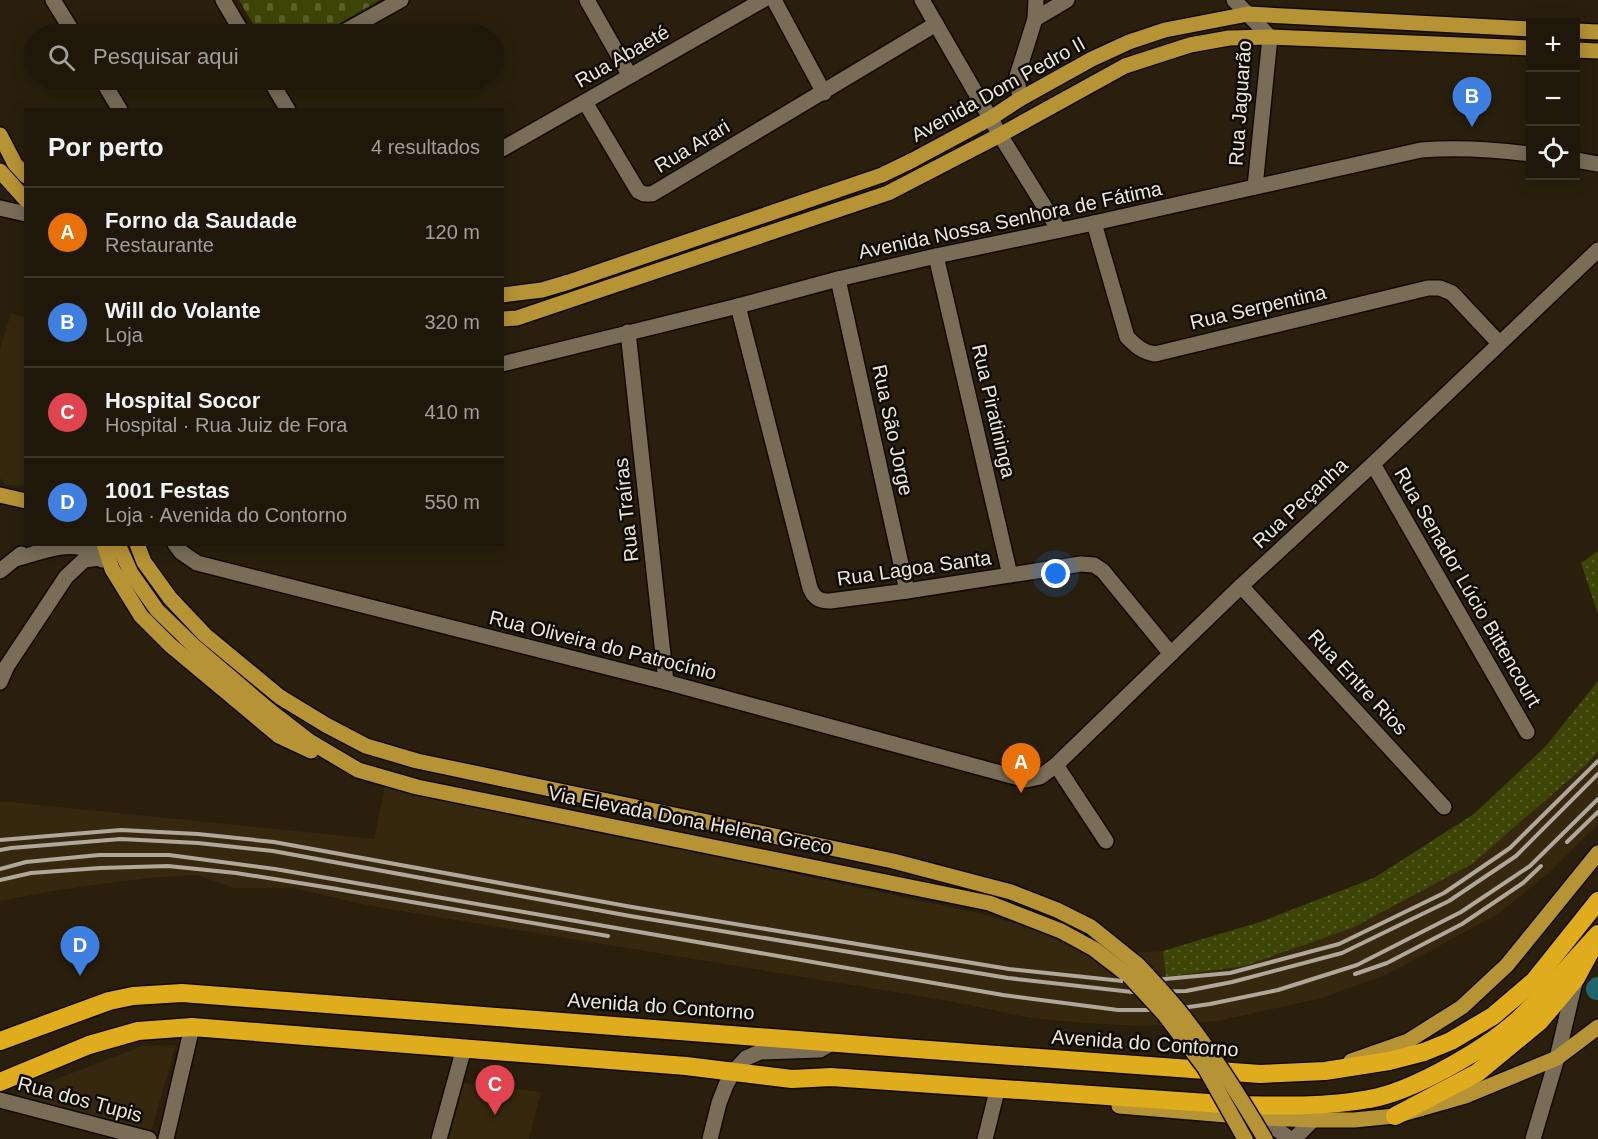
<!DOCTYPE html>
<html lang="pt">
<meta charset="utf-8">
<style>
:root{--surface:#1f1709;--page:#272012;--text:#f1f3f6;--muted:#a19f9c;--line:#3c362a;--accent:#b3adf9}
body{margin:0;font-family:Arial,sans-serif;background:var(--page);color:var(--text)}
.controls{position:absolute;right:18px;top:18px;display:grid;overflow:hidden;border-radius:0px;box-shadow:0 3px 15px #0003}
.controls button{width:54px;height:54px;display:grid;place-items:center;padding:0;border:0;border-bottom:2px solid var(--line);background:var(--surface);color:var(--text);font:30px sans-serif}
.you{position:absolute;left:1056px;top:574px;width:21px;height:21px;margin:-15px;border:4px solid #fff;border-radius:50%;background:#1a73e8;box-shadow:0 0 0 9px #1a73e833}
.badge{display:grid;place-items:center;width:39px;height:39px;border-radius:50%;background:var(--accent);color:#fff;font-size:20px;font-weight:700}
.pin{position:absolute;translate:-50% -50px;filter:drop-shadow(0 2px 3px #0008)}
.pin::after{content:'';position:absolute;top:32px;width:21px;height:18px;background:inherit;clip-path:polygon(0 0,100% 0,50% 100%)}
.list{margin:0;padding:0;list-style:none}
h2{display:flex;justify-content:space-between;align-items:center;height:78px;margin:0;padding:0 24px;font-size:26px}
h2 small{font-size:20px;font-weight:400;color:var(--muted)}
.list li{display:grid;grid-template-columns:39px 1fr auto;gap:18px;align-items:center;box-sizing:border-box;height:90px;padding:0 24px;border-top:2px solid var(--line)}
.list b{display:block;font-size:22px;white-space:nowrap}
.list p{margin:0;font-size:20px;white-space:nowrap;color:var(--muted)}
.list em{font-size:20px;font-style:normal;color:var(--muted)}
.icon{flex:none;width:33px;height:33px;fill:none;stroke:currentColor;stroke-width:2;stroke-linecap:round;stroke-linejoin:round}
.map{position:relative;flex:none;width:1598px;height:1139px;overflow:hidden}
.search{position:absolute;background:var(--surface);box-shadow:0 3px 15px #0003;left:24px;top:24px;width:480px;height:66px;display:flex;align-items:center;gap:15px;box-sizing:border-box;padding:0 21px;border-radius:33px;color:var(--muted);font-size:22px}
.panel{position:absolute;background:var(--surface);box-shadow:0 3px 15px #0003;left:24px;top:108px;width:480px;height:438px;border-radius:0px}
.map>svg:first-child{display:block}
.built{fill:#35280e}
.grass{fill:url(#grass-dots)}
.cemetery{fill:url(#cemetery-stones)}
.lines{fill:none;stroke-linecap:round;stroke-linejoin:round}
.river{stroke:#20656d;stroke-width:22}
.minor-casing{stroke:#120900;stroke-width:18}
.major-casing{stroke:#120900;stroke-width:18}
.highway-casing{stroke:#120900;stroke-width:21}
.minor{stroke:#796d58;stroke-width:15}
.major{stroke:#b69335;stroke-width:15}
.highway{stroke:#dfac1d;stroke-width:18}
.rail{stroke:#afa799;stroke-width:4}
.major-bridge-casing{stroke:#120900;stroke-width:18;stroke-linecap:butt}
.major-bridge{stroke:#b69335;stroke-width:15}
.labels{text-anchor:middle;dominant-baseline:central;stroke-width:5;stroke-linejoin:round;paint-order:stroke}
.street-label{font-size:20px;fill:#ede6da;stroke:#0e0a04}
</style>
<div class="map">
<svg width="1598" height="1139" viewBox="0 0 1598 1139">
<defs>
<pattern id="grass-dots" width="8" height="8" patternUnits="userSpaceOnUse" patternTransform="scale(1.5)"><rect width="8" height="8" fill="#3d4506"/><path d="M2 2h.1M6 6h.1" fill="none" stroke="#59602a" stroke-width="1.8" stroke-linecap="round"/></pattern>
<pattern id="cemetery-stones" width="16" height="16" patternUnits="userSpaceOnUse" patternTransform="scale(1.5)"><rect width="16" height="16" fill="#3d4506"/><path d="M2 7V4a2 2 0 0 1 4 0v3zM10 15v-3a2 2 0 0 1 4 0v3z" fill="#59602a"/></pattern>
</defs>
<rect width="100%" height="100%" fill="#291f0c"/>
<g class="built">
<polygon points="11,313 25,317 25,486 6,485 0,478 0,350"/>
<polygon points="1598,681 1598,824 1551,871 1498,914 1388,974 1322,998 1218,1021 1141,1026 1085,1023 1031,1018 949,1001 365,905 294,888 234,888 197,875 149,878 103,884 58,890 0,901 0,801 374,839 385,786 982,914 1058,935 1092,956 1163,951 1260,922 1374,878 1474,814 1546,746"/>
<polygon points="176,1045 151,1131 5,1099 142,1046"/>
<polygon points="464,1083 541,1092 529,1139 449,1139"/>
</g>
<g class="grass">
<polygon points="1598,551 1598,614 1581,563"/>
<polygon points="1598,681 1598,751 1587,764 1472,864 1352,928 1244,966 1166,977 1163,951 1260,922 1374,878 1474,814 1546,746"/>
</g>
<polygon class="cemetery" points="239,0 380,0 321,34 259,34"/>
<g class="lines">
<polyline class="river" points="1597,989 1598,988"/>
<g class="minor-casing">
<g id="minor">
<polyline points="53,0 74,34"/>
<polyline points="223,0 243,34"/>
<polyline points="587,0 630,76"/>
<polyline points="774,0 824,93"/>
<polyline points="922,0 1000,135 1059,230"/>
<polyline points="1234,0 1270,37 1255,187"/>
<polyline points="1035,19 1067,0"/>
<polyline points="340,34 401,0"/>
<polyline points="102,80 120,110"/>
<polyline points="270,80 288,110"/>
<polyline points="1020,99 1017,76 1035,19 1036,0"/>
<polyline points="585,102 638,191 644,194 652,194 936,24"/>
<polyline points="502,149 763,0"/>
<polyline points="1576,160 1598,164"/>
<polyline points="0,208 26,214"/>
<path d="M1094 223 1127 337C1136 346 1142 352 1155 354L1428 288H1440L1452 293 1499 343"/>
<polyline points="936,256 1010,575"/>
<polyline points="838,279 907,591"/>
<path d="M738 306 810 588C814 598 819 601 830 601L907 591 1081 564 1094 565 1103 571 1171 654"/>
<polyline points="628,332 666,682"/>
<path d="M502 364 738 306 838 279 936 256 1094 223 1421 150C1459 147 1492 149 1530 154"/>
<polyline points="1373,464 1527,732"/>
<polyline points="175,544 181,552 197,563 666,682 1026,780 1040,777 1056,765 1241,586 1373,464 1598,250"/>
<path d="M15 559C36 554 65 541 86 549 92 551 98 556 102 560"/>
<polyline points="0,571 21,554"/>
<polyline points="1241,586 1444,807"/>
<polyline points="0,682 7,666 66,577 84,560 99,558"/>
<polyline points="1056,765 1106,841"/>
<polyline points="0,1100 149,1139"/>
<polyline points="1262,1118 1290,1139"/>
<polyline points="166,1139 192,1027"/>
<polyline points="439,1139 464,1048"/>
<polyline points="710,1139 719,1103 726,1085 733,1072 746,1058 760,1052 820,1050 832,1043"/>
<polyline points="985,1139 996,1095"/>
<polyline points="1294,1139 1313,1120"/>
<polyline points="1533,1139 1557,1058 1576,978"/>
</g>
</g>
<g class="major-casing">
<g id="major">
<polyline points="1576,31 1598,32"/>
<polyline points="1576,50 1598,51"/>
<polyline points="0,135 15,164 26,176"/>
<polyline points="0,171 26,200"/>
<polyline points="502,295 542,290 569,282 882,175 913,160 991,118 1020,99 1092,59 1129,42 1165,30 1248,14 1530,29"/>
<polyline points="502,319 517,318 888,193 1000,135 1125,66 1190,45 1229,38 1270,37 1530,48"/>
<polyline points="0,495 26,501"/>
<polyline points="104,544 112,569 141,616 170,645 279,736 311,751"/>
<polyline points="118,544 131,573 157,610 195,647 269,710 309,741 358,770 417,787 989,903 1061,931 1094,949 1129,976"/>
<polyline points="137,544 144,562 170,598 205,635 280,697 326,725 366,746 417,761 893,861 1011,892 1057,910 1091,927 1137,964"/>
<polyline points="1351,1061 1408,1041 1462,1007 1507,965 1598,853"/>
<polyline points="1119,1106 1262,1118 1313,1120 1354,1120 1395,1116 1465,1096 1557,1058 1598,1027"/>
</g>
</g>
<g class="highway-casing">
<g id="highway">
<polyline points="0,1041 109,1001 133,996 182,993 916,1049 1260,1074 1325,1071 1389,1061 1424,1052 1451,1041 1493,1016 1534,981 1598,901"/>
<path d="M0 1082 89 1045 138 1031 192 1027 686 1066 792 1079 831 1077 1237 1105C1281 1106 1326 1107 1369 1099 1412 1092 1488 1048 1520 1018 1548 992 1572 962 1598 934"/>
<polyline points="1395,1116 1477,1073 1540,1021 1576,978 1590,952"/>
</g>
</g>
<use href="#minor" class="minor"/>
<use href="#major" class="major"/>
<use href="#highway" class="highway"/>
<g class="rail">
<polyline points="0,840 121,830 198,834 274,842 632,907 1009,969 1132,982 1230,973 1339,944 1444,893 1510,848 1598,761"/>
<polyline points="1567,842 1598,812"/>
<polyline points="0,850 11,848 121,839 198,843 273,851 630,916 1008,978 1132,992 1186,991 1232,982 1342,953 1449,901 1516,856 1598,774"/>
<polyline points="0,869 26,862 99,855 169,855 275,869 1003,995 1118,1010 1168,1010 1210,1004 1278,990 1357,965 1461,912 1530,866 1598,799"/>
<polyline points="0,880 31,873 100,868 168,866 236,873 331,888 608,936"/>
<polyline points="1355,974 1387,963 1462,924 1523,883 1541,866"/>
</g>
<g class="major-bridge-casing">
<g id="major-bridge">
<path d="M1137 964C1152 980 1167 996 1180 1012 1212 1052 1239 1095 1265 1139"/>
<polyline points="1129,976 1164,1014 1205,1068 1245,1139"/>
</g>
</g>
<use href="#major-bridge" class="major-bridge"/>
</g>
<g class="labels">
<g class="street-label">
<text transform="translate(622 56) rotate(-30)">Rua Abaeté</text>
<text transform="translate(998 89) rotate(-29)">Avenida Dom Pedro II</text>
<text transform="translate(1240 103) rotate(-86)">Rua Jaguarão</text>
<text transform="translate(692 146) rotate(-31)">Rua Arari</text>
<text transform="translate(1010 220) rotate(-12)">Avenida Nossa Senhora de Fátima</text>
<text transform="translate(1258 307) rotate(-13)">Rua Serpentina</text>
<text transform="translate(994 411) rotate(77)">Rua Piratininga</text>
<text transform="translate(893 430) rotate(78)">Rua São Jorge</text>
<text transform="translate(1300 503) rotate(-43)">Rua Peçanha</text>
<text transform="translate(626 510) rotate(-96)">Rua Traíras</text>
<text transform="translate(914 568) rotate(-8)">Rua Lagoa Santa</text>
<text transform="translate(1468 587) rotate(60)">Rua Senador Lúcio Bittencourt</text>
<text transform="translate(603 645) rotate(14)">Rua Oliveira do Patrocínio</text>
<text transform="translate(1358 682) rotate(47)">Rua Entre Rios</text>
<text transform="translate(690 820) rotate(11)">Via Elevada Dona Helena Greco</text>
<text transform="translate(661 1006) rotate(4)">Avenida do Contorno</text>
<text transform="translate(1145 1043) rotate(4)">Avenida do Contorno</text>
<text transform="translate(80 1099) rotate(15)">Rua dos Tupis</text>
</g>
</g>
</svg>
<div class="controls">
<button>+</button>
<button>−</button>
<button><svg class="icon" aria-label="locate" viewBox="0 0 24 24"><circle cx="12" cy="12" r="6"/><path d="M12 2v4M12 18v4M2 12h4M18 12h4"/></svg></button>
</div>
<div class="you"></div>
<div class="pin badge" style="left:1021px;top:793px;background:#e8710a">A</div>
<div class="pin badge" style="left:1472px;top:127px;background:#3f7fe0">B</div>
<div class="pin badge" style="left:495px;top:1115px;background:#e0444e">C</div>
<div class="pin badge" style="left:80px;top:976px;background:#3f7fe0">D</div>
<div class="search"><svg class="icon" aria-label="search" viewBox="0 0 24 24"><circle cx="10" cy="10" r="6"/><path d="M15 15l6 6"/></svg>Pesquisar aqui</div>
<section class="panel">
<h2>Por perto<small>4 resultados</small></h2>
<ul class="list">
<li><span class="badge" style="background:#e8710a">A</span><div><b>Forno da Saudade</b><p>Restaurante</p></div><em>120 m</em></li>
<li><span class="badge" style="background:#3f7fe0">B</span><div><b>Will do Volante</b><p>Loja</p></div><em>320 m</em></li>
<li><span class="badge" style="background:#e0444e">C</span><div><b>Hospital Socor</b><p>Hospital · Rua Juiz de Fora</p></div><em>410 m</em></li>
<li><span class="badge" style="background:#3f7fe0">D</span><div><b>1001 Festas</b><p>Loja · Avenida do Contorno</p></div><em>550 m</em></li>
</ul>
</section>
</div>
